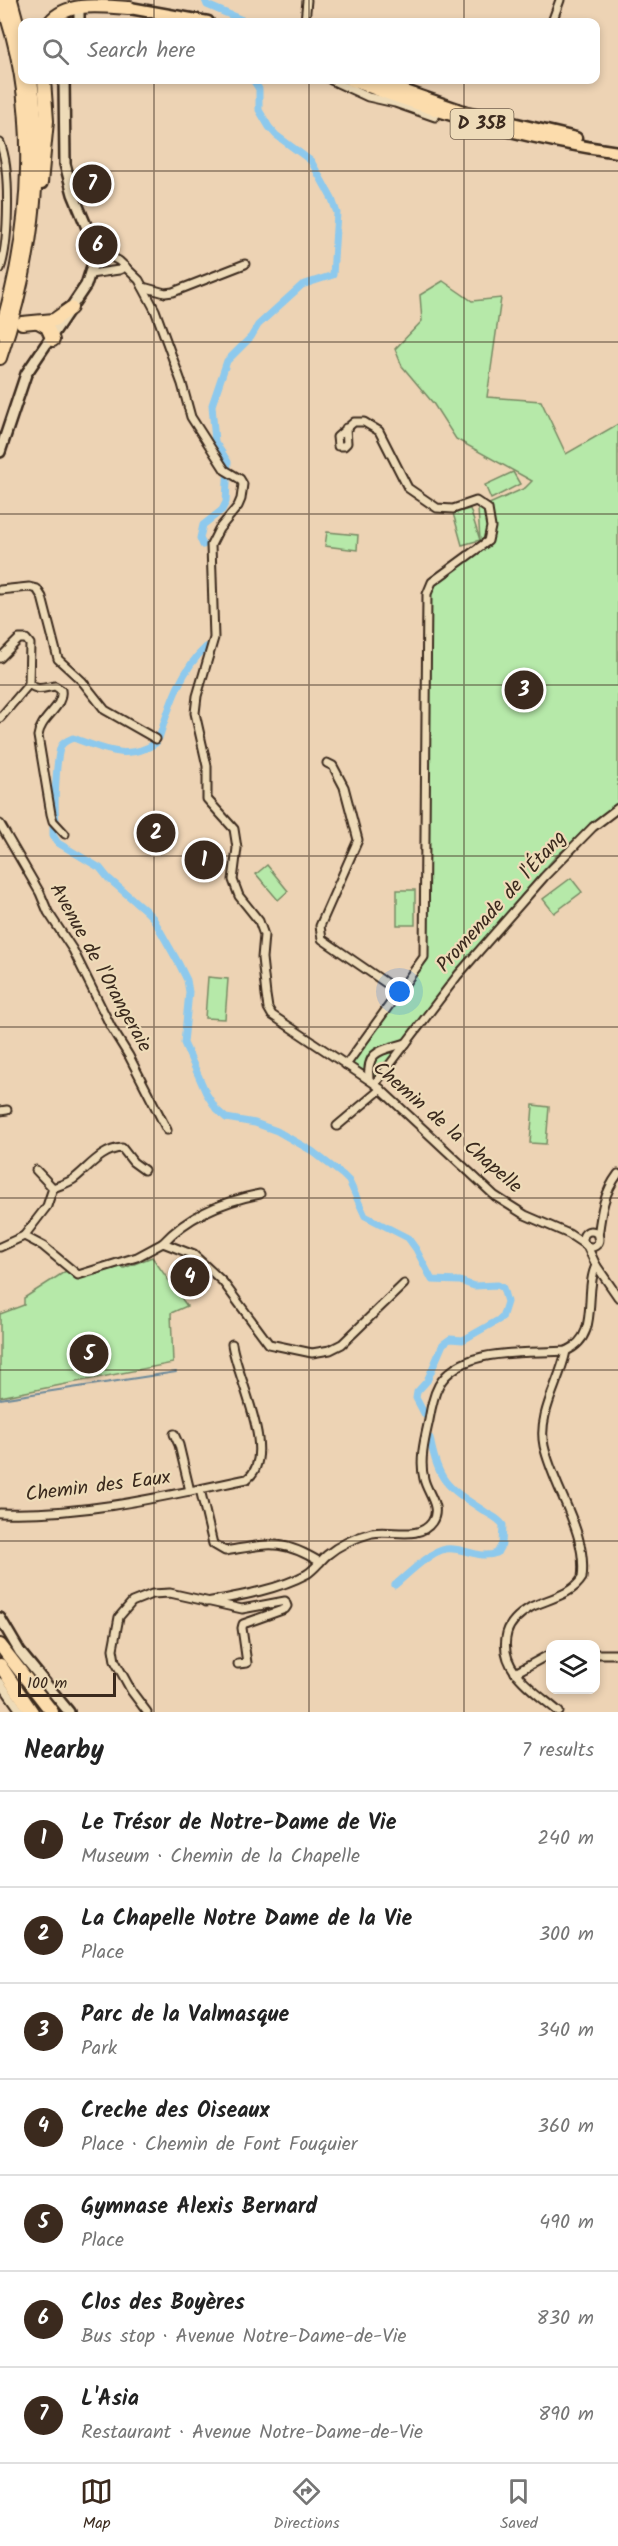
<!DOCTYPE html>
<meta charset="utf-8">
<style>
:root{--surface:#fff;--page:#f2f2f2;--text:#222;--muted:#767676;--line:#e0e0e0;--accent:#3b2a1e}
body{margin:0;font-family:Kalam,sans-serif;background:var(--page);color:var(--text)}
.controls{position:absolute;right:18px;bottom:18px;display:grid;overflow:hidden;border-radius:12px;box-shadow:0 3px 9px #0003}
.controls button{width:54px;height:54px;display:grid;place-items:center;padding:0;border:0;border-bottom:2px solid var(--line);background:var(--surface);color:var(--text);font:30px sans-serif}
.scale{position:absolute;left:18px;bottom:15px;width:98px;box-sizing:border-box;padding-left:6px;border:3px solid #3b2a1e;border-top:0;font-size:16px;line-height:21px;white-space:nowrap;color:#3b2a1e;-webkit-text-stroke:4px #eedbb8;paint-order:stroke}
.you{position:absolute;left:400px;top:992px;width:21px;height:21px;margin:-15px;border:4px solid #fff;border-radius:50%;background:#1a73e8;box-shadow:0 0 0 9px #1a73e833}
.badge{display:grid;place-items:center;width:39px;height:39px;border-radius:50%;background:var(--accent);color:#fff;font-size:20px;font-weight:700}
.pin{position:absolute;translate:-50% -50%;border:3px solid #fff;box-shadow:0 2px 6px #0006}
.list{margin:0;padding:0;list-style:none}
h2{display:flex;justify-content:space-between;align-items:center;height:78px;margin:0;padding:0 24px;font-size:26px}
h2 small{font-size:20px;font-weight:400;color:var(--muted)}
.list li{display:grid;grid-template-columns:39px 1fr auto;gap:18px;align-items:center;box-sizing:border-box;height:96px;padding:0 24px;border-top:2px solid var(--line)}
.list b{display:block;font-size:22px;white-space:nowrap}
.list p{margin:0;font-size:20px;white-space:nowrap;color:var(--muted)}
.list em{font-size:20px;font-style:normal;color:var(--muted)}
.icon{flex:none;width:33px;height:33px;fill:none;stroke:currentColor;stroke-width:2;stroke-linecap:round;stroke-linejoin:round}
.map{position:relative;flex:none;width:618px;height:1712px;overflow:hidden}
.search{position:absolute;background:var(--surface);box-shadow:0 3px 9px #0003;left:18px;right:18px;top:18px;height:66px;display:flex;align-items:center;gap:15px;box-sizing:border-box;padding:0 21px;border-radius:12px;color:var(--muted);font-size:22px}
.sheet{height:750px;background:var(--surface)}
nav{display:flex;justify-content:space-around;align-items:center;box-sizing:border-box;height:84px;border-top:2px solid var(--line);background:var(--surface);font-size:16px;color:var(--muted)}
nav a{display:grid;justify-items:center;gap:3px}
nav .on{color:var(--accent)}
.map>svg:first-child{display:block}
.green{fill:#b6e9a9;stroke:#788a64;stroke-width:1.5}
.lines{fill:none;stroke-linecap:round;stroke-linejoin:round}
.stream{stroke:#6c899a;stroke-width:2}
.canal{stroke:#8dc9ed;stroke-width:7}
.street-casing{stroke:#3b2a1e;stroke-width:11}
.secondary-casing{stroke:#3b2a1e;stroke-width:14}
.primary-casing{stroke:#3b2a1e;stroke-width:15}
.highway-casing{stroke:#3b2a1e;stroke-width:16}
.street{stroke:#eedbb8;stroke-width:7}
.secondary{stroke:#eedbb8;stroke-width:9}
.primary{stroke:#fcdcac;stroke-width:10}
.highway{stroke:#fcdcac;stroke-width:12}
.grid{fill:none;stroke:#3b2a1e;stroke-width:1.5;stroke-opacity:0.55}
.labels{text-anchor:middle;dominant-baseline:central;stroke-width:4.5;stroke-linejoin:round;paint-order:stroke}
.shield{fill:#eedbb8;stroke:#715f4c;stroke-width:1.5}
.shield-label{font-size:18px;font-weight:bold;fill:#3b2a1e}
.street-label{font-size:20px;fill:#3b2a1e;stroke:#eedbb8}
</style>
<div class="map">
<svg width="618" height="1712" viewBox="0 0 618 1712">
<rect width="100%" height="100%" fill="#edd3b4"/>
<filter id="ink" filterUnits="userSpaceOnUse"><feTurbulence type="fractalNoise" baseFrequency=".0167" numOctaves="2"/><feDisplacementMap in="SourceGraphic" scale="12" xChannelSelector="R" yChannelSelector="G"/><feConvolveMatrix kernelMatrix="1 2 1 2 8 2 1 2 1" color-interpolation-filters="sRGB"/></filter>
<g filter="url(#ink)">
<g class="green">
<polygon points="443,281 472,301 501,298 487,397 541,401 566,454 618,424 618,805 556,856 459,968 378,1075 374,1076 352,1064 427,956 431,577 480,543 480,540 462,545 453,513 470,509 480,540 478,509 525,488 532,481 456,439 433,403 402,366 395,349 422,321 420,295"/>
<polygon points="513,472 520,484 491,499 485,485"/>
<polygon points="327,532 358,535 357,550 325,546"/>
<polygon points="267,865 288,891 278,900 256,874"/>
<polygon points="571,878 582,892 554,913 543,899"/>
<rect x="397" y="890" width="18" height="35"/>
<polygon points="208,977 228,979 225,1019 205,1018"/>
<polygon points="533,1105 549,1107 546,1144 530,1143"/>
<polygon points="152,1257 187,1306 171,1313 173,1363 0,1397 0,1314 24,1305 24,1298 66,1271 77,1279 121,1265 124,1268"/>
</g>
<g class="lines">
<polyline class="stream" points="0,1399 176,1372"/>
<g class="canal">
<polyline points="205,0 207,5 247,22"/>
<polyline points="203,545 200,538 203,525 222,510 226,502 228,462 215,442 212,405 227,361 251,337 258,325 302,285 333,275 337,213 332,199 311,161 276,135 269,127 259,110 259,89 253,80"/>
<path d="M159 738C170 705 180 671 206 647"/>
<path d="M156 743C127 762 103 748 73 738 68 740 64 741 61 746 56 757 54 807 56 820L53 825V835L58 843 100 868 108 878 145 910 153 918 179 964 187 980 189 992 184 1043 206 1093 216 1109 226 1118 255 1123 277 1131 312 1151 343 1175 349 1181 365 1216 408 1238 416 1249 432 1280 460 1281 474 1286 498 1285 503 1288 507 1302 502 1318 463 1340 450 1339 443 1344 427 1381 417 1392 416 1398 425 1415"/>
<path d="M395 1585C407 1575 431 1551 446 1549 464 1547 478 1560 497 1553L502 1544 503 1525C497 1517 491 1516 484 1511 447 1487 438 1482 430 1438"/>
</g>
<g class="street-casing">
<g id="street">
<polyline points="305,22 307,0"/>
<polyline points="552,22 560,0"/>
<polyline points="331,80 368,97 395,103 435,117"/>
<path d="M0 143C11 168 9 244 0 269"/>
<polyline points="93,247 119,261 139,280 155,310 182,384 191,417 225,470 240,479 243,484 241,499 238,506 219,529 211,545 214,638 197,696 195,713 207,766 207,799 234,829 237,848 233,880 239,896 259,921 264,935 262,958 266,995 268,1008 272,1015 375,1084 495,1196 525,1215 569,1234 584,1244"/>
<polyline points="90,274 119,270 126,267"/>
<polyline points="143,287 165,293 173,292 245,264"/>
<polyline points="346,428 347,443 344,446 338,446 337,437 354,422 364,422 379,431 408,488 437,508 453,509 476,501 488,509 491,527 488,541 432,582 427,594 424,957 346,1065"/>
<polyline points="0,590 29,587 37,589 42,597 58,659 82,681 105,710 156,739"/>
<polyline points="0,658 19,639 26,639 30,644 29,684 0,718"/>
<path d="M29 684C38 692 45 687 55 686L61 690C64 708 40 717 38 736L51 814 53 821 65 834"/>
<polyline points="327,763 333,766 344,787 358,840 320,926 322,939 399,992"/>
<polyline points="0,824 40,893 48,912 73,950 111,1027 129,1056 167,1130"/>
<path d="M369 1079C366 1049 382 1051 406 1043"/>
<polyline points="375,1084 458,975 544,877 593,827 618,808"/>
<polyline points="0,1111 7,1110"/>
<polyline points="337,1126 381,1089"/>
<path d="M53 1188C60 1185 69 1183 75 1178 89 1167 102 1149 122 1148L133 1162 144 1170"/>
<circle cx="591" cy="1239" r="8"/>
<polyline points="24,1236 47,1206 53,1188 36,1170"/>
<path d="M598 1237C601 1214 603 1194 618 1174"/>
<path d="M163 1243C188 1216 225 1201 260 1194"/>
<polyline points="587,1246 596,1265 618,1297"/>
<polyline points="0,1247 24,1236 43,1246 78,1275 137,1257 163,1243 194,1255 223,1282 269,1344 312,1353 330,1350 342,1344 404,1284"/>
<polyline points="174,1434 179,1445 190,1491"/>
<path d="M200 1489 213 1544 225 1551C268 1544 281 1538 320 1562"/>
<path d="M0 1513C84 1516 166 1496 247 1479 279 1455 236 1376 232 1344"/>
<path d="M206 1602C240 1596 277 1590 307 1574 315 1569 320 1561 327 1555 339 1545 357 1537 372 1533 391 1529 419 1541 432 1522 442 1507 427 1493 424 1479 419 1460 425 1438 429 1420 431 1408 433 1396 439 1385 462 1346 526 1354 566 1351 601 1336 583 1294 596 1265"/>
<polyline points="596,1654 618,1654"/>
<polyline points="515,1673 550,1654"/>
<polyline points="0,1682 21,1712"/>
<polyline points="147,1712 132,1692 115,1661 113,1649 119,1617 132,1602 152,1594 170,1593 242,1609 285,1601 287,1606 285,1609 243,1624 242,1628 247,1663 238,1664"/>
<path d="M559 1712C535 1691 497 1670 507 1633 510 1622 521 1613 531 1607 548 1599 572 1595 582 1578 588 1532 554 1490 544 1446 537 1414 560 1382 566 1351"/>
</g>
</g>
<g class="secondary-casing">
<g id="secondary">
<polyline points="79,13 79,22"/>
<polyline points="0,452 26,374 86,285 93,263 92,240 73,194 65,164 64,80"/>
<polyline points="0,1618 20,1652 69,1712"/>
</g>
</g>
<g class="primary-casing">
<g id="primary">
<polyline points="130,8 208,22"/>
<path d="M350 80C437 114 526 139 618 152"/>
<polyline points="374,80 466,112 576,138"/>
</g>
</g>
<g class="highway-casing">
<g id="highway">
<polyline points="11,0 22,41"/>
<path d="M50 22C68 0 105 7 130 8"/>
<polyline points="41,183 47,121 44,80"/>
<polyline points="38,322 47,327 53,340"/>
<polyline points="22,323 54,320 71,308"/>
<path d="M0 332C33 230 39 101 1 0"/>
<path d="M0 358C30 271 45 171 31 80"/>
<polyline points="0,1645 52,1712"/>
<polyline points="0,1665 32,1712"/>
</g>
</g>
<use href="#street" class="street"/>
<use href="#secondary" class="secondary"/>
<use href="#primary" class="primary"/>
<use href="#highway" class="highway"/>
</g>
</g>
<path class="grid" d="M154 0V22M309 0V22M464 0V22M154 80V1712M309 80V1712M464 80V1712M0 171H618M0 342H618M0 514H618M0 685H618M0 856H618M0 1027H618M0 1198H618M0 1370H618M0 1541H618"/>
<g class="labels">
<rect class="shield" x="450.5" y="109" width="63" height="30" rx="4.5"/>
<g class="shield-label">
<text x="482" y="124">D 35B</text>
</g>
<g class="street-label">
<text transform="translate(502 902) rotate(-48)">Promenade de l'Étang</text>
<text transform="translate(100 968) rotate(61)">Avenue de l'Orangeraie</text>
<text transform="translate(447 1128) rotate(41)">Chemin de la Chapelle</text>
<text transform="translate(98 1487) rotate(-7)">Chemin des Eaux</text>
</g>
</g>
</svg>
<div class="controls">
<button><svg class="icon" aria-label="layers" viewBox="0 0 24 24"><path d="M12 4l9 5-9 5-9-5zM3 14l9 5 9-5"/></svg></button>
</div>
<div class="scale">100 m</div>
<div class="you"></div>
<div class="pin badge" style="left:204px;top:860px">1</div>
<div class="pin badge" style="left:156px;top:833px">2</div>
<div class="pin badge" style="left:524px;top:690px">3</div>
<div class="pin badge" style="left:190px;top:1277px">4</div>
<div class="pin badge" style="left:89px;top:1354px">5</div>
<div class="pin badge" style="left:98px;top:245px">6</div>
<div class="pin badge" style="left:92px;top:184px">7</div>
<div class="search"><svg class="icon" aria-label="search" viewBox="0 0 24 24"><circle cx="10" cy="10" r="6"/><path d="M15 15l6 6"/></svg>Search here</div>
</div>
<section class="sheet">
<h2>Nearby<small>7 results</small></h2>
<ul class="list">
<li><span class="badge">1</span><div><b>Le Trésor de Notre-Dame de Vie</b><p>Museum · Chemin de la Chapelle</p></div><em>240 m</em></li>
<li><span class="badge">2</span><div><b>La Chapelle Notre Dame de la Vie</b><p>Place</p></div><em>300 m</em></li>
<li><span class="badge">3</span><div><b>Parc de la Valmasque</b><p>Park</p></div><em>340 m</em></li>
<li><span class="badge">4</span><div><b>Creche des Oiseaux</b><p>Place · Chemin de Font Fouquier</p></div><em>360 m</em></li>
<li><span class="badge">5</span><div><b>Gymnase Alexis Bernard</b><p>Place</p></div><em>490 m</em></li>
<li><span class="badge">6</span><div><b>Clos des Boyères</b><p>Bus stop · Avenue Notre-Dame-de-Vie</p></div><em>830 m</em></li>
<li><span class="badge">7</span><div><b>L'Asia</b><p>Restaurant · Avenue Notre-Dame-de-Vie</p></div><em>890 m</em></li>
</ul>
</section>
<nav>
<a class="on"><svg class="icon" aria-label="map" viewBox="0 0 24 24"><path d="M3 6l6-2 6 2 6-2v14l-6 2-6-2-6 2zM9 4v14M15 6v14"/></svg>Map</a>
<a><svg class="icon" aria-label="directions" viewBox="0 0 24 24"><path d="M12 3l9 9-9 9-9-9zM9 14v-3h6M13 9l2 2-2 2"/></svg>Directions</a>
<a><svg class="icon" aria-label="saved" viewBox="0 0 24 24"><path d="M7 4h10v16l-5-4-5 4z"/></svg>Saved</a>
</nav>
